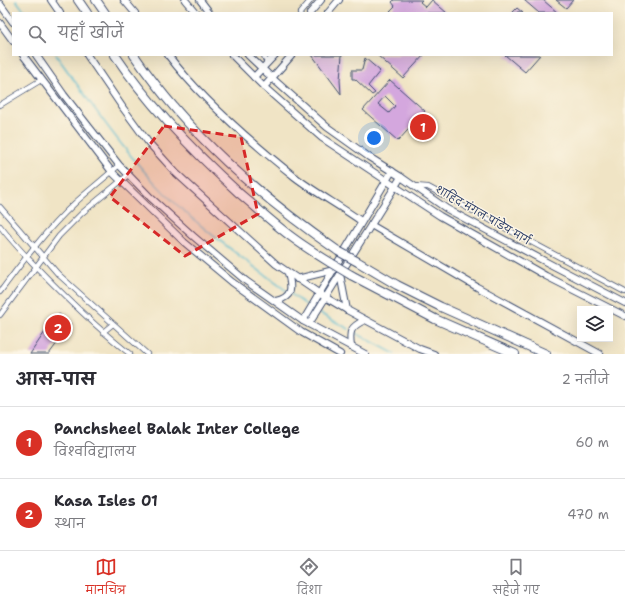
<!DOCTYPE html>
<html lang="hi">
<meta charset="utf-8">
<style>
:root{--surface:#fff;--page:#f2f2f3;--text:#2b2b33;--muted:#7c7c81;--line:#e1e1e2;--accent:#d93025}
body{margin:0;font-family:"Shantell Sans","Playpen Sans Deva",sans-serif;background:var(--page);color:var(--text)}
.controls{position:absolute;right:12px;bottom:12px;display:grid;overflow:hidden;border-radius:0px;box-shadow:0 4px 16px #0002}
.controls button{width:36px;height:36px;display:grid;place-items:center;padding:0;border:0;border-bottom:1px solid var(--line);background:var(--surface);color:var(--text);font:20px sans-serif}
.you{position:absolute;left:374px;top:138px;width:14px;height:14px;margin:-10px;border:3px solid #fff;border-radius:50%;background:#1a73e8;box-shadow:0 0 0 6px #1a73e833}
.badge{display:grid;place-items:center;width:26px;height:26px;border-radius:50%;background:var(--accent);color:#fff;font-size:13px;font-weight:700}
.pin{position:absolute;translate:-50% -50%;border:2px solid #fff;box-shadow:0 1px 4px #0006}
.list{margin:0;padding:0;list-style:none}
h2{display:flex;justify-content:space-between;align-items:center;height:52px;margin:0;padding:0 16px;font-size:17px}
h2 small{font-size:13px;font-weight:400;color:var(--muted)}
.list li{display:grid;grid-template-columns:26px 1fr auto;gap:12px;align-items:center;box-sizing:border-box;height:72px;padding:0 16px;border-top:1px solid var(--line)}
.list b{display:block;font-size:15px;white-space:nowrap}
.list p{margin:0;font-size:13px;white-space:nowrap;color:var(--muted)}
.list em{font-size:13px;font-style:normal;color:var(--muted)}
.icon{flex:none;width:22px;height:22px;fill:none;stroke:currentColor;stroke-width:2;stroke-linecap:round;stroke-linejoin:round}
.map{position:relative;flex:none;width:625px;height:354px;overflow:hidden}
.search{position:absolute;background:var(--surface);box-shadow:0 4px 16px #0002;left:12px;right:12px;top:12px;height:44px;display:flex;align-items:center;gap:10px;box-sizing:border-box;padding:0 14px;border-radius:0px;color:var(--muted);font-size:15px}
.sheet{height:196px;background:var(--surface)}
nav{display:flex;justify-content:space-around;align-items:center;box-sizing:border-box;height:56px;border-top:1px solid var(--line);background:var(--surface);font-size:11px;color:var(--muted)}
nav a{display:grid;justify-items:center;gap:2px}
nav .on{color:var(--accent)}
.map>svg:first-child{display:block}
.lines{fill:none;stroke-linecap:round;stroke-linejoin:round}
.stream{stroke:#50b8ce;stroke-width:1.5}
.building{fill:#d4a7de;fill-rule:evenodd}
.street-casing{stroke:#3b4a6d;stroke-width:6}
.secondary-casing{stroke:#3b4a6d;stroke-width:8}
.highway-casing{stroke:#3b4a6d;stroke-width:10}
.street{stroke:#fff;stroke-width:4.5}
.secondary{stroke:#fff;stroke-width:6}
.highway{stroke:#fff;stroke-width:8}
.highway-bridge-casing{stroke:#3b4a6d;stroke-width:10;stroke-linecap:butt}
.highway-bridge{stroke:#fff;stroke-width:8}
.marked{fill:#d62828;fill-opacity:0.2;stroke:#d62828;stroke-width:3;stroke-dasharray:8 5;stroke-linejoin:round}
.labels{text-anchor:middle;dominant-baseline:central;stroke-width:3;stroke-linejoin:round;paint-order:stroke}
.street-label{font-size:10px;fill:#1b2f5e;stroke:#fcf5e5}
</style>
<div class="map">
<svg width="625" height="354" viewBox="0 0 625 354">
<rect width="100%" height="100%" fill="#fcf5e5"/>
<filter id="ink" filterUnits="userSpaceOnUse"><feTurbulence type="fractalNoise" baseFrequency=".025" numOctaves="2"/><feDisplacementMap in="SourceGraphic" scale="8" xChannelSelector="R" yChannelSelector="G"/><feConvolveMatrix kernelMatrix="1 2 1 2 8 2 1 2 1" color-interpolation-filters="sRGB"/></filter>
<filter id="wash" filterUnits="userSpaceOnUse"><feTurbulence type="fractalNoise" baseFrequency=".012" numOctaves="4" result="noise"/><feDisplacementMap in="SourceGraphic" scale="16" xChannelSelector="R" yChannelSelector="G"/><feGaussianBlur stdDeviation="0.9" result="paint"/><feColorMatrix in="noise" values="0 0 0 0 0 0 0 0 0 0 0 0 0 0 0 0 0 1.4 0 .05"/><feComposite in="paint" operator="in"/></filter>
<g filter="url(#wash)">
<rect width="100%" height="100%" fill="#f0e4c5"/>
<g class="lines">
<g class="stream">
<polyline points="16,0 26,13"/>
<path d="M56 55C87 98 118 144 154 182 194 225 242 257 288 292"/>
<polyline points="291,294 309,307"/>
<polyline points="319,313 349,329"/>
<polyline points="352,331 395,354"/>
</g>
</g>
<g id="blocks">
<g class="building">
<polygon points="394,0 422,0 420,2 426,7 432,0 447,13 393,13 390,11 395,6 392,2"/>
<polygon points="524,0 543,0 558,13 539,13"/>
<polygon points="556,0 573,0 566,8"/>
<polygon points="517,8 523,13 512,13"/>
<polygon points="312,55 342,55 340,80 341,94"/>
<polygon points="377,55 424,55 403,78"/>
<polygon points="505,55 540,55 525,72"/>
<polygon points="365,58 380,71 368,86 375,93 372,95 355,79 352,79 352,70 362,70"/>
<path d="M390 80 425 111 398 141 363 110ZM385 96 395 106 389 113 378 104Z"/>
<polygon points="59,314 71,324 67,330 49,354 30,354 49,326"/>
</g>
</g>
</g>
<g filter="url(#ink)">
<use href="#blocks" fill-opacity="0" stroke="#3b4a6d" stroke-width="1"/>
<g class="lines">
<g class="street-casing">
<g id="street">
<polyline points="300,13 311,0"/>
<polyline points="264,55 265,59 268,63"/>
<polyline points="0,105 41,80"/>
<polyline points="414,186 428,187 625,292"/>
<polyline points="0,207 58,274 147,354"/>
<path d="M0 226C17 248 35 266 54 285 79 310 103 333 130 354"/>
<path d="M0 292C23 261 46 230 75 203 89 190 105 178 119 165"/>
<polyline points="0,315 59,236 82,213 128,175"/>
<polyline points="103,332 113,324"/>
</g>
</g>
<g class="secondary-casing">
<g id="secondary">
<polyline points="51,0 60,13"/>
<polyline points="124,0 135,13"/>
<polyline points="185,0 196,13"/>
<polyline points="200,0 210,13"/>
<polyline points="0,4 13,22"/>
<polyline points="310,13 321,0"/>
<polyline points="328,13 339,0"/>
<polyline points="0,23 13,41"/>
<polyline points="23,55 112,172 184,242 232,282 301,332 340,354"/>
<polyline points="36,55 64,95 119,165 150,197 193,236 246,281 303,321 365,354"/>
<polyline points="87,55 123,108 148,142 176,173 276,264 320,294 347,310 420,349 434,354"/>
<path d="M168 55C202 100 251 142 295 177 316 193 340 206 361 221"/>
<polyline points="232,55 264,87 322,138 402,191 440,216 546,276 625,316"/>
<polyline points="248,55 272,78 327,127 369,157 401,177 447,209 550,264 625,303"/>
<polyline points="254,77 275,55"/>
<polyline points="264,87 292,55"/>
<polyline points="371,225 477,287 600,354"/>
<polyline points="340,274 347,310"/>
<polyline points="297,279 334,270"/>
<path d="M276 301C293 297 292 288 288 273"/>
<polyline points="303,321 392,171"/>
<polyline points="309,324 401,177"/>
<path d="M351 347C349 331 350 327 365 320"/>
</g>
</g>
<g class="highway-casing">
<g id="highway">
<polyline points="78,0 87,13"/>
<polyline points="96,0 105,13"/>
<path d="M115 55C150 107 193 151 239 193 257 208 274 224 293 238 305 247 318 255 331 263"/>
<path d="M134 55C189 135 259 196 338 251"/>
<polyline points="358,262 397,285 441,307 546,354"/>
<polyline points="351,275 435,319 515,354"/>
</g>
</g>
<use href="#street" class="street"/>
<use href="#secondary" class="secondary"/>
<use href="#highway" class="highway"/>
<g class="highway-bridge-casing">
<g id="highway-bridge">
<polyline points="338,251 358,262"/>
<polyline points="331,263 351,275"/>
</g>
</g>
<use href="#highway-bridge" class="highway-bridge"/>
</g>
</g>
<path class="marked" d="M164 126 241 137 258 214 185 256 110 197Z"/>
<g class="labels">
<g class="street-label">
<text transform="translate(483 215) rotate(30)">शाहिद मंगल पांडेय मार्ग</text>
</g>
</g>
</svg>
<div class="controls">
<button><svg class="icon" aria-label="layers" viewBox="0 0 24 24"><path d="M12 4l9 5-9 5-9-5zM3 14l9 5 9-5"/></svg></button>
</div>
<div class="you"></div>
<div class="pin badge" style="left:423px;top:127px">1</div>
<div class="pin badge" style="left:58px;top:328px">2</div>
<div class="search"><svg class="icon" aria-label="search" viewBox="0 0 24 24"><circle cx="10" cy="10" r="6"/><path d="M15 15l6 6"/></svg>यहाँ खोजें</div>
</div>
<section class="sheet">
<h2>आस-पास<small>2 नतीजे</small></h2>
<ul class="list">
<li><span class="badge">1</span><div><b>Panchsheel Balak Inter College</b><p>विश्वविद्यालय</p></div><em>60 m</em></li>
<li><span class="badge">2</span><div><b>Kasa Isles 01</b><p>स्थान</p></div><em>470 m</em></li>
</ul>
</section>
<nav>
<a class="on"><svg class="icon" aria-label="map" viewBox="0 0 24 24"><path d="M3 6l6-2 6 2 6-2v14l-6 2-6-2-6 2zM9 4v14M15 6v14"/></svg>मानचित्र</a>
<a><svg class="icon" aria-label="directions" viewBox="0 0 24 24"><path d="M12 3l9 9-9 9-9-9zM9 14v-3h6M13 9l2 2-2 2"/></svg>दिशा</a>
<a><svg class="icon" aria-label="saved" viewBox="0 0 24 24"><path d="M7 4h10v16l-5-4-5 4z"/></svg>सहेजे गए</a>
</nav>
